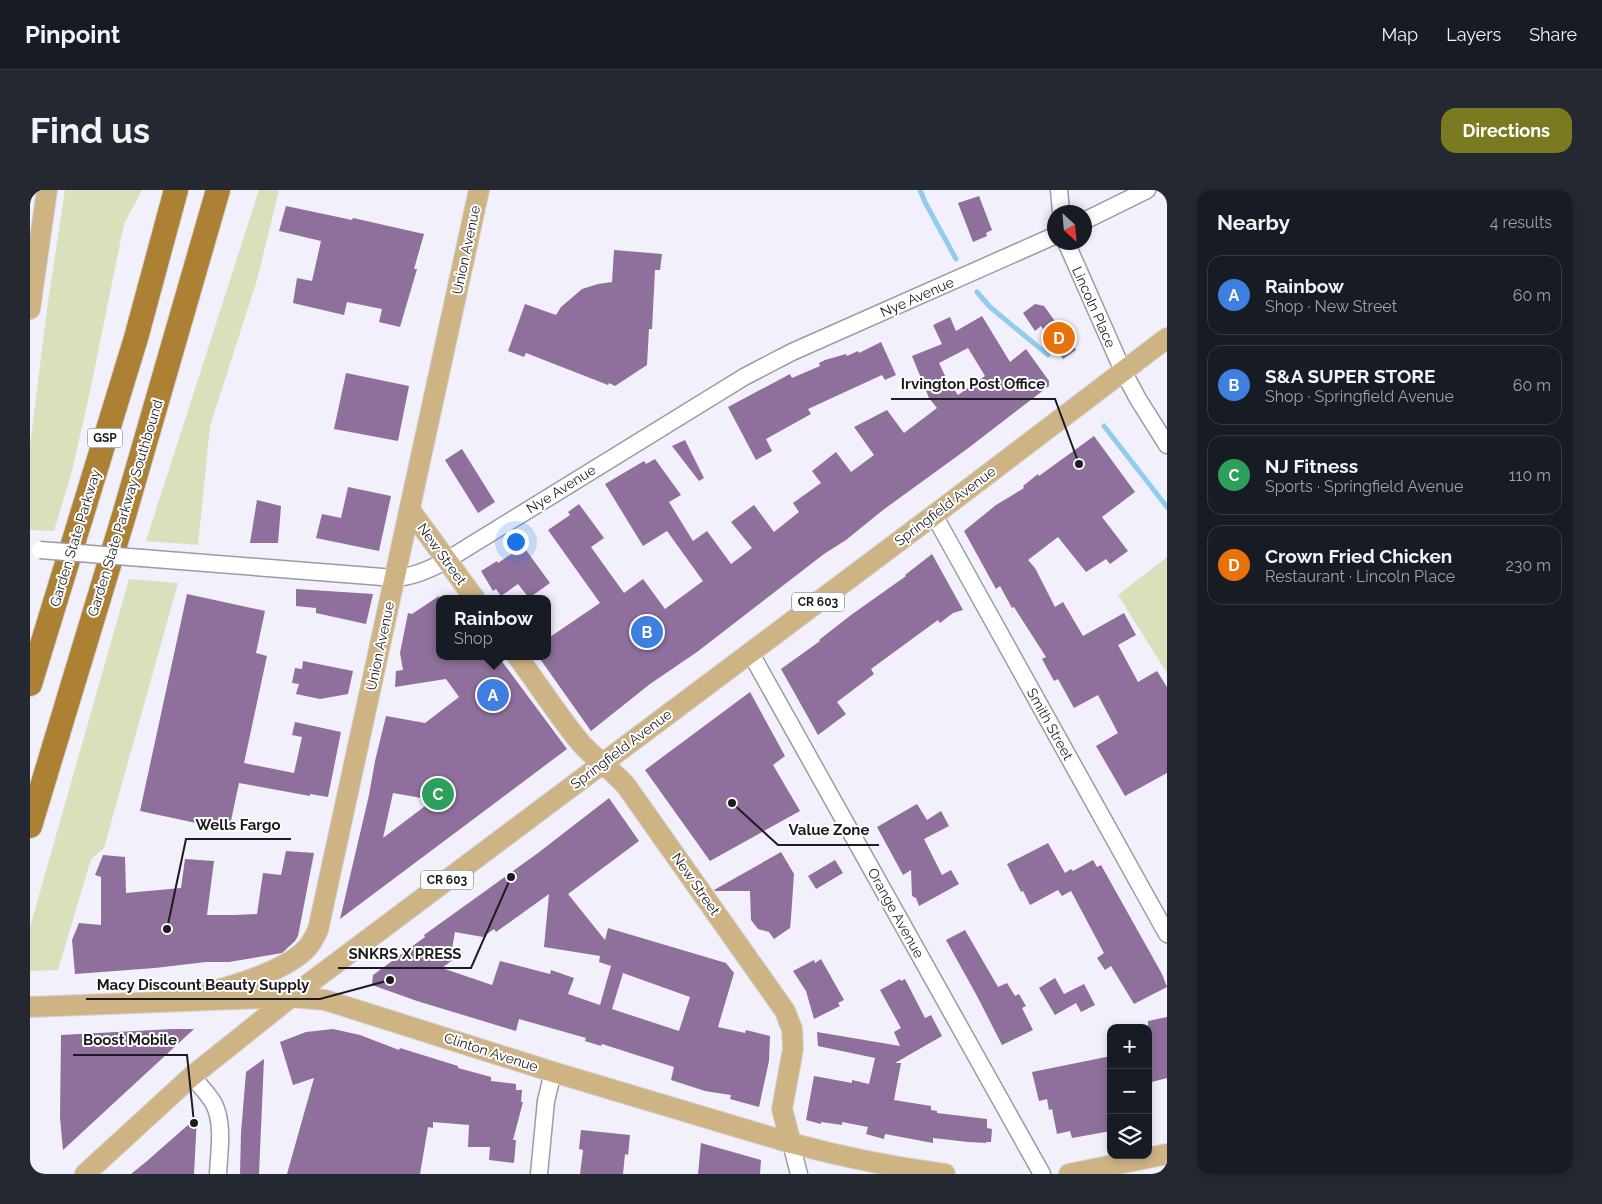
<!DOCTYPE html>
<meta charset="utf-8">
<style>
:root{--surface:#171b24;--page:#242831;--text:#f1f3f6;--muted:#9ea1a6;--line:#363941;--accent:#7a7a21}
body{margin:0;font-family:Raleway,sans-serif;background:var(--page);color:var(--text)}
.controls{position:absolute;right:15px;bottom:15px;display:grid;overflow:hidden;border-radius:10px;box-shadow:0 2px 8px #0003}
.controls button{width:45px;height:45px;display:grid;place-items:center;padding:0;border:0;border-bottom:1px solid var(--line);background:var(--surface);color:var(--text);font:25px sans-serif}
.compass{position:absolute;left:1017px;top:15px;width:45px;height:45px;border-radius:50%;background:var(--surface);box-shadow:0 2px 8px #0003;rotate:154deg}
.you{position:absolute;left:485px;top:351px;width:18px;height:18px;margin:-12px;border:4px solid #fff;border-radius:50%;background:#1a73e8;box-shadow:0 0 0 8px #1a73e833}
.badge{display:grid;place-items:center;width:32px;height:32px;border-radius:50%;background:var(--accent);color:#fff;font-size:16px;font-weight:700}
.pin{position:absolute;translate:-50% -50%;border:2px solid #fff;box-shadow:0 1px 5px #0006}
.popup{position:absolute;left:406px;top:405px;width:115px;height:65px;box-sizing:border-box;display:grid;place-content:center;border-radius:10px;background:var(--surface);filter:drop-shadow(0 1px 4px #0005);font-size:16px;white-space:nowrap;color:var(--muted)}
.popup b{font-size:19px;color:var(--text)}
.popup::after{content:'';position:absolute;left:50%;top:100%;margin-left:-10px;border:10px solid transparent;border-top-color:var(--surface)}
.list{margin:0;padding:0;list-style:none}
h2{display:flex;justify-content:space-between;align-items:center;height:65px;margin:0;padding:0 20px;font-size:21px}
h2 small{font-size:16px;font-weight:400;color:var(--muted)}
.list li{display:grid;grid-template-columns:32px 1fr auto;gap:15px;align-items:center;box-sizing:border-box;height:80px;margin:0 10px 10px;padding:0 10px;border:1px solid var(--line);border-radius:15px}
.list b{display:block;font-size:19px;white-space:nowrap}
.list p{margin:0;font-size:16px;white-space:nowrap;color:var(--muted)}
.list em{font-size:16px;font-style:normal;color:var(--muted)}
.icon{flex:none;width:28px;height:28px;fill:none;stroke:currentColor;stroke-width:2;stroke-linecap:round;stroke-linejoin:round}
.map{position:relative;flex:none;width:1137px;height:984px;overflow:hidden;border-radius:15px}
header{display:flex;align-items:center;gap:30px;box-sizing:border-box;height:70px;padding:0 25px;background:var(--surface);border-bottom:1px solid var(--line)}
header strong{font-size:24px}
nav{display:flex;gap:28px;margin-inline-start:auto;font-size:18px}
.intro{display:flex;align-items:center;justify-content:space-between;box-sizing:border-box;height:120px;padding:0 30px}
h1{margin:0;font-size:35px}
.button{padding:12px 22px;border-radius:15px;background:var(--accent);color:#fff;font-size:18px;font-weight:700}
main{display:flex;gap:30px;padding:0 30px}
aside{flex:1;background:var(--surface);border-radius:15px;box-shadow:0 2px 8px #0003}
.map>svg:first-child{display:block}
.green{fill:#d8e1bc}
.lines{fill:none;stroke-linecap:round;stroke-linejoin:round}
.stream{stroke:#92cced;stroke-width:5}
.building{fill:#8f709c;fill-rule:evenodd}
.minor-casing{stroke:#9c9ba5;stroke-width:19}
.major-casing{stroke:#d2d2d2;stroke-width:22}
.highway-casing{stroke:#d2d2d2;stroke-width:26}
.minor{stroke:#fff;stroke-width:16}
.major{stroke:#ceb385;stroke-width:20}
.highway{stroke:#ad8134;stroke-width:24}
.minor-bridge-casing{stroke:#9c9ba5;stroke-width:19;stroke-linecap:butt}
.minor-bridge{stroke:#fff;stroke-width:16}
.labels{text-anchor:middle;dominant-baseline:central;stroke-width:4;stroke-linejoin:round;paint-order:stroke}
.shield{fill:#fff;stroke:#606063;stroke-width:1}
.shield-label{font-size:12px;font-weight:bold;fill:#1c1c20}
.street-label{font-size:14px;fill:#1c1c20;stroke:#fff}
.leader{fill:none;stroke:#1c1c20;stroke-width:2}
.callout-dot{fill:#1c1c20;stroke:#fff;stroke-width:2}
.callout-label{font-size:15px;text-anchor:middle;font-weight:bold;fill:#1c1c20;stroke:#fff;stroke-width:4;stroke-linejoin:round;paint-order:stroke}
</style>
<header>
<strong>Pinpoint</strong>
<nav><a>Map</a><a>Layers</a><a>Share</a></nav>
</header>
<div class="intro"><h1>Find us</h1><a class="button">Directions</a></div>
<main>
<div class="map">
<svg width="1137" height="984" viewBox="0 0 1137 984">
<rect width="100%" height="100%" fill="#f1f0fb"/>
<g class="green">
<polygon points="35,0 112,0 94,34 61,197 42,281 24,341 0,340 0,256 17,119"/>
<polygon points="229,0 249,0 227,90 180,236 168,355 116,351"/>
<polygon points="1137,367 1137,483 1088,405"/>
<polygon points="99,389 148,393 74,658 61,669 28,780 0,781 0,737"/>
</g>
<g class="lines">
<g class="stream">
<polyline points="890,0 895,12 926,69"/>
<polyline points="947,102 960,117 1018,165"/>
<polyline points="1074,236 1137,317"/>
</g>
</g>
<g class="building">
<polygon points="949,6 962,40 956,43 957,46 943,52 928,13"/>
<polygon points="256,16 322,30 323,28 394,44 384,79 387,79 370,137 349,132 352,119 317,112 314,125 263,113 267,88 282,91 291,51 249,41"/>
<polygon points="584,60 632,64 630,80 625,80 622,139 619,139 617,175 585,196 579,193 578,195 496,163 494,167 478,161 495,114 526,125 531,117 552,99 568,94 582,92"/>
<polygon points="1005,114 1014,116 1046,160 1033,169 1011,136 1005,141 993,123"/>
<path d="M952 126 980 172 996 159 1019 191V196L937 259 853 320 816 350 794 364 667 462 620 494 561 541 508 466H517V449L570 413 518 340 540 325 538 322 549 314 574 348 561 357 594 403 613 389 635 419 673 391 637 341 613 356 575 294 614 271 616 274 625 269 651 305 639 312 663 351 677 341 701 374 722 358 701 332 724 315 744 342 769 322 763 313 791 293 782 281 806 262 821 282 844 265 824 237 857 220 874 243 907 218 899 208 882 166 912 154 903 135 920 127 926 141ZM938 158 955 186 928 205 916 188 909 173Z"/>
<polygon points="851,152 866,185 855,190 852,185 778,219 781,224 736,249 742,261 726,270 698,217 760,184 762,188 790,176 789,173 795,170 816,164 817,166 828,161 829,163"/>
<polygon points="316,183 379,196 368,251 304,239"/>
<polygon points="1064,246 1105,302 1072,327 1098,361 1080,374 1076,369 1056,382 1028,347 998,370 1005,378 1025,417 1033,412 1053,446 1094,423 1106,445 1088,455 1108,492 1127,481 1137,497 1137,583 1095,606 1066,556 1088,543 1068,505 1044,518 1028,489 1024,491 1012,469 1016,467 984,417 982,418 970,396 966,399 934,341 966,315 994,298 993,296 1008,284 1009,286"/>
<polygon points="655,250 674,288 669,291 642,256"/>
<polygon points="432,259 465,312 448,323 415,270"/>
<polygon points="318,297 361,306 349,361 286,348 292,324 311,328"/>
<polygon points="227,310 251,316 248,353 220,353"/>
<polygon points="493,356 520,393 499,408 488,394 471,406 466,399 463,401 451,381 467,371 468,373"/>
<polygon points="902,364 933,420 923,423 910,433 908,430 841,479 844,484 807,512 816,524 788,545 751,479 790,451 789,450 821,425 876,386 875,385"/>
<polygon points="266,399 343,404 336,434 286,423 286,418 266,416"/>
<polygon points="157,404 235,421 226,463 237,466 214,573 264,583 272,547 262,545 265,532 311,542 298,607 280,604 280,606 209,593 199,640 110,621"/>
<path d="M409 406V466H468L537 559 310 729 339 605 345 571 356 526 395 533 429 507 416 489 365 497 366 481 373 480 370 463 378 423 382 424ZM363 603 403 610 353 648Z"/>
<polygon points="273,471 323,481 318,504 290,509 266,504 269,494 262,493 265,478 272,479"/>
<polygon points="720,502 755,566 743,575 770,621 680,671 615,580"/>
<path d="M579 608 609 651 538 704 575 750 578 738 696 773 704 783 688 837 715 843 716 840 740 846 739 871 729 917 700 909 701 905 675 901 641 890 644 877 572 854 571 856 555 851 556 848 489 829 486 841 387 811 342 795 343 785 395 747 394 745 508 663ZM519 704 514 757 570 766 569 772 581 776 570 815 538 804 544 788 521 780 520 784 470 771 462 795 412 778 433 762 422 759 425 742 453 747 464 739 466 742ZM593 783 660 807 649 841 582 819Z"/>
<polygon points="887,614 897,630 911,621 919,636 894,649 912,685 921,680 929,694 889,716 886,708 882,706 881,680 873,685 847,637"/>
<polygon points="1018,653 1035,683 1041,679 1043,681 1063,670 1067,677 1071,675 1132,784 1137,797 1104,814 1081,776 1075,780 1067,768 1074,763 1041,701 1032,706 1028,700 1000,715 993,701 991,702 977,674"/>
<polygon points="256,661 284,663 268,746 265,751 252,763 199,772 176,772 125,778 45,784 42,750 49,733 71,735 71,687 65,685 73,665 95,667 96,703 151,698 155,669 184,671 177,725 205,725 227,724 233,683 251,685"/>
<polygon points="751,662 764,684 761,728 760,738 744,749 739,742 728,739 721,730 720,701 685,701 684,700"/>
<polygon points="805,670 813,683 786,699 778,686"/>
<polygon points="935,740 968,797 977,793 985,806 989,804 996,816 992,818 1003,840 972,855 947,806 916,750"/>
<polygon points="791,769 814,810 808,813 810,816 784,829 776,801 763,781 784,770 785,773"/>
<polygon points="1025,788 1034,804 1054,794 1065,815 1051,822 1046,813 1025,825 1009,798"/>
<polygon points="870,789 871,791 875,789 895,828 901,825 912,846 865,873 871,873 864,910 901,916 901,920 907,921 907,923 957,929 957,938 962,939 961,952 956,952 956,953 938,952 903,948 903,953 855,944 854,949 836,944 838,937 812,932 812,935 791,932 791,934 776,930 784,886 822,893 822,890 839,894 845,868 788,856 787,842 870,856 864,842 871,838 850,800"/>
<polygon points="1137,827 1137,888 1118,893 1118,831"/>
<polygon points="142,839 164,839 33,960 30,928 31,845"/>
<polygon points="303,839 330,845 369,860 370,858 428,876 428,878 461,887 461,891 486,894 486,900 492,900 491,912 493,912 483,950 486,950 484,973 459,970 460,957 438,957 439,935 403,932 403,938 398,937 390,984 257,984 284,888 263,895 250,852 276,842"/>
<polygon points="1081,866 1081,941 1042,948 1040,941 1027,944 1022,919 1019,920 1017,909 1009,911 1002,882"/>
<polygon points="234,869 229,984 210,984 211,943 216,882"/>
<polygon points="167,927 164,984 101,984 117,971"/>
<polygon points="551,940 600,945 598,965 595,964 593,984 550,984 553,960 549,959"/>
<polygon points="671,953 731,970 730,984 668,984"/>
</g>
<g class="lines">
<g class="minor-casing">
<g id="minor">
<polyline points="1029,0 1031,22"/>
<polyline points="1054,31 1117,0"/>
<polyline points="1036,52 1093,181 1108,209 1137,255"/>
<polyline points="904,325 1137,744"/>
<path d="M112 368 365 388C384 387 401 379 417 370L714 187 762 162 1024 46"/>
<polyline points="720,462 1012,984"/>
<path d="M162 886C169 895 178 903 184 914 194 934 189 962 188 984"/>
<polyline points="761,953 769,984"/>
<polyline points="509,984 516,911 523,882"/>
</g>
</g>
<g class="major-casing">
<g id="major">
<polyline points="0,119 17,0"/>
<polyline points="380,320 445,409"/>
<path d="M487 466C508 494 527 524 549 551 563 568 583 580 597 597L755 821 762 839 763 859 752 919 761 953"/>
<path d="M175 803C204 796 258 780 278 757 282 752 285 746 288 740L449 0"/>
<path d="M0 817 261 807 295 810 523 882 761 953C812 967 863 977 915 984"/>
<polyline points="55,984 162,886 261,807 904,325 1137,148"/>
<polyline points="1039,984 1137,964"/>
</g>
</g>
<g class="highway-casing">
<g id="highway">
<polyline points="0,494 106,148 146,0"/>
<polyline points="0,636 95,322 188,0"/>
</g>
</g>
<use href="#minor" class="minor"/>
<use href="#major" class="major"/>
<use href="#highway" class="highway"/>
<g class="minor-bridge-casing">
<polyline id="minor-bridge" points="10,360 112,368"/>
</g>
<use href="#minor-bridge" class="minor-bridge"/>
</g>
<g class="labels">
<g class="shield">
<rect x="57.5" y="238.5" width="35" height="19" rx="4"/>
<rect x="762" y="402.5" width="52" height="19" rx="4"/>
<rect x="391" y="680.5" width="52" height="19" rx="4"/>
</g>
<g class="shield-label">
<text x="75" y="248">GSP</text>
<text x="788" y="412">CR 603</text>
<text x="417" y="690">CR 603</text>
</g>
<g class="street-label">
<text transform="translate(436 60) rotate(-78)">Union Avenue</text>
<text transform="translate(887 107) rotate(-24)">Nye Avenue</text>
<text transform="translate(1064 117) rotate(66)">Lincoln Place</text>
<text transform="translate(531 299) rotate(-32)">Nye Avenue</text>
<text transform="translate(915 316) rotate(-37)">Springfield Avenue</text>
<text transform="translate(95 318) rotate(-73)">Garden State Parkway Southbound</text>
<text transform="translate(45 348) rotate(-73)">Garden State Parkway</text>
<text transform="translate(412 364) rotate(54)">New Street</text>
<text transform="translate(350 456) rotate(-78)">Union Avenue</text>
<text transform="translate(1020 534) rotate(61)">Smith Street</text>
<text transform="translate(591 559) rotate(-37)">Springfield Avenue</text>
<text transform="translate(666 694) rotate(55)">New Street</text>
<text transform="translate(866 723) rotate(61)">Orange Avenue</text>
<text transform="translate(461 862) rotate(18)">Clinton Avenue</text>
</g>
</g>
<path class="leader" d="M1049 274L1025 209H861M137 739L156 649H261M702 613L748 655H849M481 687L441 778H308M360 790L290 809H56M164 933L157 865H43"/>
<g class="callout-dot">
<circle cx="1049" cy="274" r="5"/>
<circle cx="137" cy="739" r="5"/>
<circle cx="702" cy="613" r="5"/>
<circle cx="481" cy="687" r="5"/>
<circle cx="360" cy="790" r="5"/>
<circle cx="164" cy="933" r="5"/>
</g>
<g class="callout-label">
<text x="943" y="199">Irvington Post Office</text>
<text x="208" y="640">Wells Fargo</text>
<text x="799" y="645">Value Zone</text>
<text x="375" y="769">SNKRS X PRESS</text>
<text x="173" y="800">Macy Discount Beauty Supply</text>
<text x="100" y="855">Boost Mobile</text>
</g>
</svg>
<div class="controls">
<button>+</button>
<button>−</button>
<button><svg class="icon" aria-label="layers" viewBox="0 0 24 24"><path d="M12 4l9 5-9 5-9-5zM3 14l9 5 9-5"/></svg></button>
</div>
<svg class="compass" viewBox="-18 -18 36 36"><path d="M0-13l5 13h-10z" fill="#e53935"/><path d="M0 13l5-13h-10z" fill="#9ea1a6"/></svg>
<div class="you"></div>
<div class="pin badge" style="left:463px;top:505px;background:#3f7fe0">A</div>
<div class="popup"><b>Rainbow</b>Shop</div>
<div class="pin badge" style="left:617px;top:442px;background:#3f7fe0">B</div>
<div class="pin badge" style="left:408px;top:604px;background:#2e9e5b">C</div>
<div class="pin badge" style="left:1029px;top:148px;background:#e8710a">D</div>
</div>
<aside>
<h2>Nearby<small>4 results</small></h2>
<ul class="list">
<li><span class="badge" style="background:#3f7fe0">A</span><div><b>Rainbow</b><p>Shop · New Street</p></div><em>60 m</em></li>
<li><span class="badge" style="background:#3f7fe0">B</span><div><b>S&amp;A SUPER STORE</b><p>Shop · Springfield Avenue</p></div><em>60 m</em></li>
<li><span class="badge" style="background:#2e9e5b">C</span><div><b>NJ Fitness</b><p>Sports · Springfield Avenue</p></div><em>110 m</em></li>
<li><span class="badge" style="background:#e8710a">D</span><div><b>Crown Fried Chicken</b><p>Restaurant · Lincoln Place</p></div><em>230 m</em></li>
</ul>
</aside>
</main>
